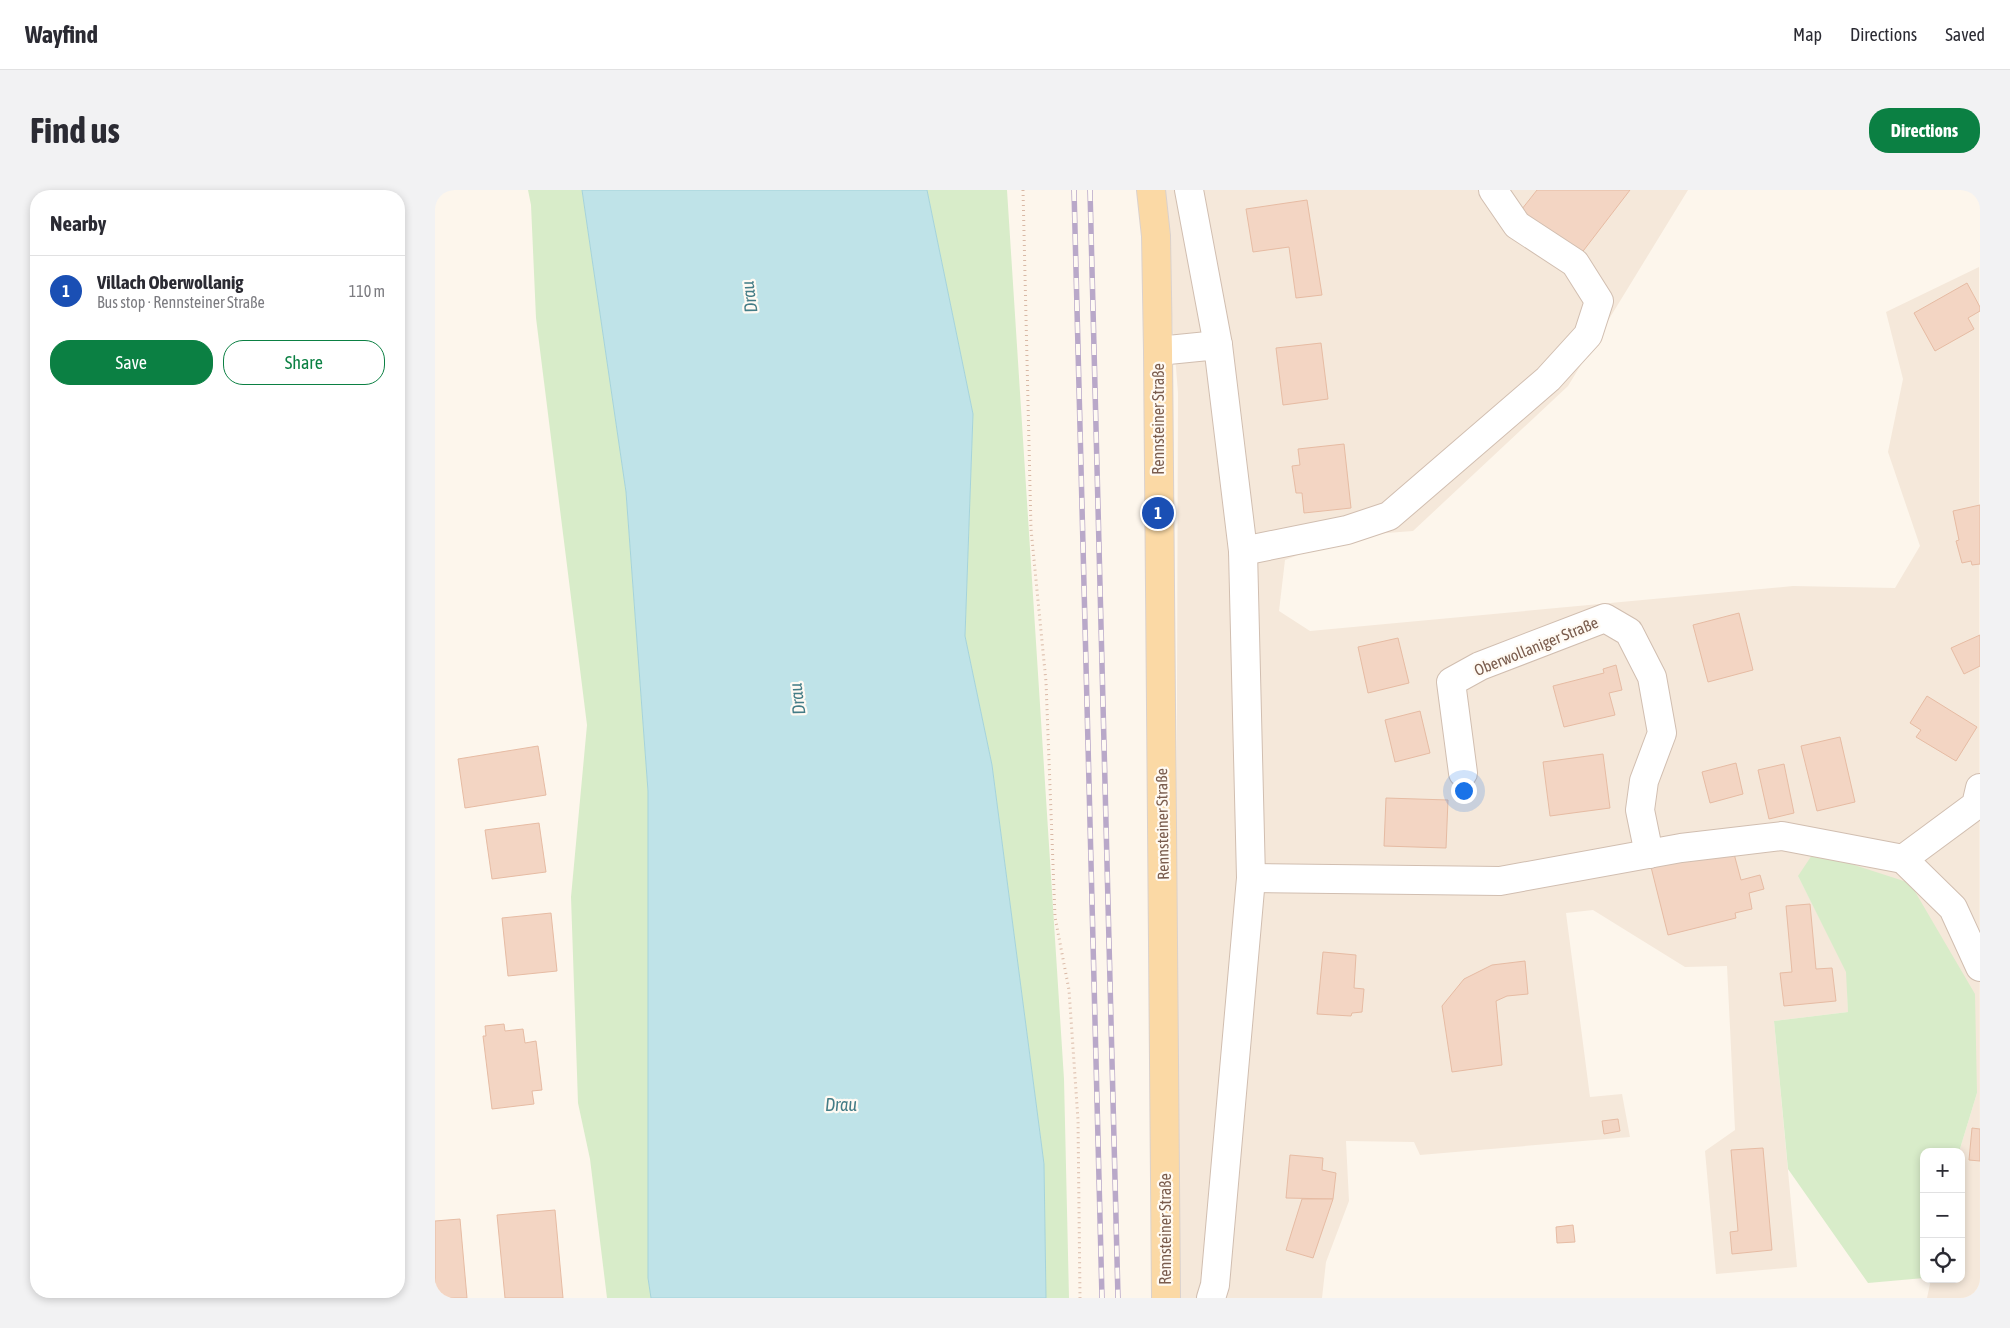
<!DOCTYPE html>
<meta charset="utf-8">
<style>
:root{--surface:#fff;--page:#f2f2f3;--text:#2b2b33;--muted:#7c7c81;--line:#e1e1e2;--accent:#0b8043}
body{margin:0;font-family:"Asap Condensed",sans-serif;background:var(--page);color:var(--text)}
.controls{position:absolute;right:15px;bottom:15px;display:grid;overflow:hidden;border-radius:10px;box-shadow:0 2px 8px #0003}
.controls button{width:45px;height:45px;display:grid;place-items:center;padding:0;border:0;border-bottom:1px solid var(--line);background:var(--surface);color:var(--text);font:25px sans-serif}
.you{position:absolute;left:1028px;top:600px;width:18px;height:18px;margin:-12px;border:4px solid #fff;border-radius:50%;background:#1a73e8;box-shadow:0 0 0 8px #1a73e833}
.badge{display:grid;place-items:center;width:32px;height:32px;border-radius:50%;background:var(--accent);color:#fff;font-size:16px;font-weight:700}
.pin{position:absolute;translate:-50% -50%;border:2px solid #fff;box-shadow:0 1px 5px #0006}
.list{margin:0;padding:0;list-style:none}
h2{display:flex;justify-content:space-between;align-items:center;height:65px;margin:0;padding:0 20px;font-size:21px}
h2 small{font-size:16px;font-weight:400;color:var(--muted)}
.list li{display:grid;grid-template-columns:32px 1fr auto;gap:15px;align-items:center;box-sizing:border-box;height:70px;padding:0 20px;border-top:1px solid var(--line)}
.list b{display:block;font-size:19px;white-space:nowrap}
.list p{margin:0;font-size:16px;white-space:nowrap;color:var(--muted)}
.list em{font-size:16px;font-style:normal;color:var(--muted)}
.actions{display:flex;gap:10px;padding:15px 20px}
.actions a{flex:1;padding:11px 0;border:1px solid var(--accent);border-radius:20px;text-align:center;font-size:18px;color:var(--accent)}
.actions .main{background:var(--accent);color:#fff}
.icon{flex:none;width:28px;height:28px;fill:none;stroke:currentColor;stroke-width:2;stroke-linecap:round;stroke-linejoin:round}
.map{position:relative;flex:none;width:1545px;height:1108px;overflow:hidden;border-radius:20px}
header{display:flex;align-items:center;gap:30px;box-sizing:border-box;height:70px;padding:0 25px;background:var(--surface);border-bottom:1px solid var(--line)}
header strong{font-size:24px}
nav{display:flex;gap:28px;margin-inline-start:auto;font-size:18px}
.intro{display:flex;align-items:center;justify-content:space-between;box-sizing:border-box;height:120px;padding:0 30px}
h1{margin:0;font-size:35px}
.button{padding:12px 22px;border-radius:20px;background:var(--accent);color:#fff;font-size:18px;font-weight:700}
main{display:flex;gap:30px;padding:0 30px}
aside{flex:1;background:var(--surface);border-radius:20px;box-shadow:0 2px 8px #0003}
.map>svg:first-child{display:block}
.residential{fill:#f5e8da}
.green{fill:#d8ecc9}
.water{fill:#bfe3e8;stroke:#a5d3da}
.building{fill:#f3d5c3;stroke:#e6bba3}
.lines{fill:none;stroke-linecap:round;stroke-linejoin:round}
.minor-casing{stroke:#d1beb0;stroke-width:30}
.major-casing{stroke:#dad1cd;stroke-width:30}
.path{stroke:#d9b8a5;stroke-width:3;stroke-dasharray:1 4;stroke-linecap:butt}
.minor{stroke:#fff;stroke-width:28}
.major{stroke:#fbd9a5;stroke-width:28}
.rail-casing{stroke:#b9a8c9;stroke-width:5.5}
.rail{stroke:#fffaf3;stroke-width:4;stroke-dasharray:11;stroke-linecap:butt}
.labels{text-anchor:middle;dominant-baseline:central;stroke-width:4.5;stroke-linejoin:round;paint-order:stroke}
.street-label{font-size:16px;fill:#7a5c4d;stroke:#fffaf3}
.water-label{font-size:18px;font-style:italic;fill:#437c86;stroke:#fffaf3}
</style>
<header>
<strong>Wayfind</strong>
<nav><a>Map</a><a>Directions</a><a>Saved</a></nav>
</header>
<div class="intro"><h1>Find us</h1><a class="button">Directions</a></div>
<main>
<aside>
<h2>Nearby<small></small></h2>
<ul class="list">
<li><span class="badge" style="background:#1a4fb4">1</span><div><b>Villach Oberwollanig</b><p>Bus stop · Rennsteiner Straße</p></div><em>110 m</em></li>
</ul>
<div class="actions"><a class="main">Save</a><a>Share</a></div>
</aside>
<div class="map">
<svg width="1545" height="1108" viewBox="0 0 1545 1108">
<rect width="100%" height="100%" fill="#fdf6ec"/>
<polygon class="residential" points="727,0 1253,0 1133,196 978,341 913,346 850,370 844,421 875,441 1358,396 1460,398 1485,356 1453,262 1468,189 1451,122 1544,77 1545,1108 1492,1108 1496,1089 1526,1089 1526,962 1524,962 1542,903 1363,686 1412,782 1413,822 1339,831 1362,1077 1281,1084 1270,961 1300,940 1292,776 1250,777 1158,720 1131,723 1155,907 1187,904 1195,947 985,965 979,952 911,951 914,1011 891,1072 887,1108 740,1108 743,203"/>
<g class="green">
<polygon points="93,0 147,0 191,302 213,601 213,1088 216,1108 172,1108 155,969 143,913 136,707 152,535 101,128 96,15"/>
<polygon points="492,0 572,0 629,889 634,1108 611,1108 609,974 557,575 530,446 538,224"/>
<polygon points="1379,662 1475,693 1540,804 1542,903 1524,962 1489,962 1489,1088 1433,1093 1353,979 1339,831 1413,822 1411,782 1363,686"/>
</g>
<polygon class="water" points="147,0 492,0 538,224 530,446 557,575 609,974 611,1108 216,1108 213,1088 213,601 191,302"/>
<g class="building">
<polygon points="1102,0 1195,0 1142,69 1083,24"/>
<polygon points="872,10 887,105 861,108 854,57 818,62 811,19"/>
<polygon points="1532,93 1545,117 1545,121 1533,128 1539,139 1500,161 1479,123"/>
<polygon points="886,153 893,209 848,215 841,158"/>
<polygon points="909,254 916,318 869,323 867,303 861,303 857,276 865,275 863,259"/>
<polygon points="1545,315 1545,374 1537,375 1536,371 1527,373 1521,351 1524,350 1518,321"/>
<polygon points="1304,423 1318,480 1273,492 1258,435"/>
<polygon points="1545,445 1545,476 1529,484 1516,458"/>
<polygon points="963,448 974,493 933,503 923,457"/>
<polygon points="1181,475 1187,500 1174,503 1180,525 1129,537 1118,496 1169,483 1168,479"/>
<polygon points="1492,506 1542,537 1521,571 1481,547 1486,540 1475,533"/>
<polygon points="985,521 995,563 960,572 950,530"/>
<polygon points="1405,547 1420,612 1382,621 1366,556"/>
<polygon points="103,556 111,605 30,618 23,569"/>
<polygon points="1168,564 1175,618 1115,626 1108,572"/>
<polygon points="1301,573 1308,604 1275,613 1267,582"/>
<polygon points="1349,574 1359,623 1334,629 1323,580"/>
<polygon points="951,608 1013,610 1011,658 949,656"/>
<polygon points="104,633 111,682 57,689 50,640"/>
<polygon points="1298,660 1306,690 1325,685 1329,699 1314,703 1317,719 1300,723 1301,728 1233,745 1216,677"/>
<polygon points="1375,714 1381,779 1397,778 1401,811 1349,816 1345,783 1357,782 1351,716"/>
<polygon points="116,723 122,781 73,786 67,728"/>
<polygon points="888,762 921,765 919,798 929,799 927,822 917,823 916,826 882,824"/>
<polygon points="1090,771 1093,804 1072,806 1061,811 1067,875 1017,882 1007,816 1029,789 1057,775"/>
<polygon points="69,834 70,841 88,839 90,853 101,851 107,900 97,901 99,914 57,919 48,846 51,846 50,836"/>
<polygon points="1183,929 1185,941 1169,944 1167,931"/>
<polygon points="1537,938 1545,939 1545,971 1534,970"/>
<polygon points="1328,958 1337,1060 1297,1064 1295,1042 1303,1041 1296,960"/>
<polygon points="855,965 888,968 887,980 901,983 898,1009 851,1008"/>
<polygon points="867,1009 898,1009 878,1068 851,1060"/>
<polygon points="120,1020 128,1108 70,1108 62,1025"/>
<polygon points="25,1029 32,1108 0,1108 0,1031"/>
<polygon points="1138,1035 1140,1052 1122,1053 1121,1037"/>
</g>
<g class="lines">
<g class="minor-casing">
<g id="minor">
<polyline points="754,0 783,155"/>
<polyline points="723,161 783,155 808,361 816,688 780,1095 776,1108"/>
<polyline points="808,361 912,340 954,326 1113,189 1153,145 1164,111 1140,73 1082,35 1058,0"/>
<polyline points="1028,583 1016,492 1045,476 1170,428 1194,442 1217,487 1227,543 1209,591 1205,620 1214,664"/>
<polyline points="1468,669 1518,718 1545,777"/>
<polyline points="816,688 1065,691 1246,658 1347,646 1468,669 1541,615 1545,598"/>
</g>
</g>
<g class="major-casing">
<polyline id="major" points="716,0 721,46 723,161 731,1108"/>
</g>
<polyline class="path" points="588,0 596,339 611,492 620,727 634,800 643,930 645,1108"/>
<use href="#minor" class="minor"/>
<use href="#major" class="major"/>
<g class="rail-casing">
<g id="rail">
<polyline points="639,0 667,1108"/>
<polyline points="655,0 683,1108"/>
</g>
</g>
<use href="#rail" class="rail"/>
</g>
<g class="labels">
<g class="street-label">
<text transform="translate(723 229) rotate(-90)">Rennsteiner Straße</text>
<text transform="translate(1101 456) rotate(-22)">Oberwollaniger Straße</text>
<text transform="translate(727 634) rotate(-91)">Rennsteiner Straße</text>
<text transform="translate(730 1039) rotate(-90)">Rennsteiner Straße</text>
</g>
<g class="water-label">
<text transform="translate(314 107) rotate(-97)">Drau</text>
<text transform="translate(362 509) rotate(-97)">Drau</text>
<text x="406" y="914">Drau</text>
</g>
</g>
</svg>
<div class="controls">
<button>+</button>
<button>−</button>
<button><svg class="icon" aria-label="locate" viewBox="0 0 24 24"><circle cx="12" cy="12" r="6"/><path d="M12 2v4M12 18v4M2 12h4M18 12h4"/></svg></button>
</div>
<div class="you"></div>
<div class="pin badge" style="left:723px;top:323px;background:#1a4fb4">1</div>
</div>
</main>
